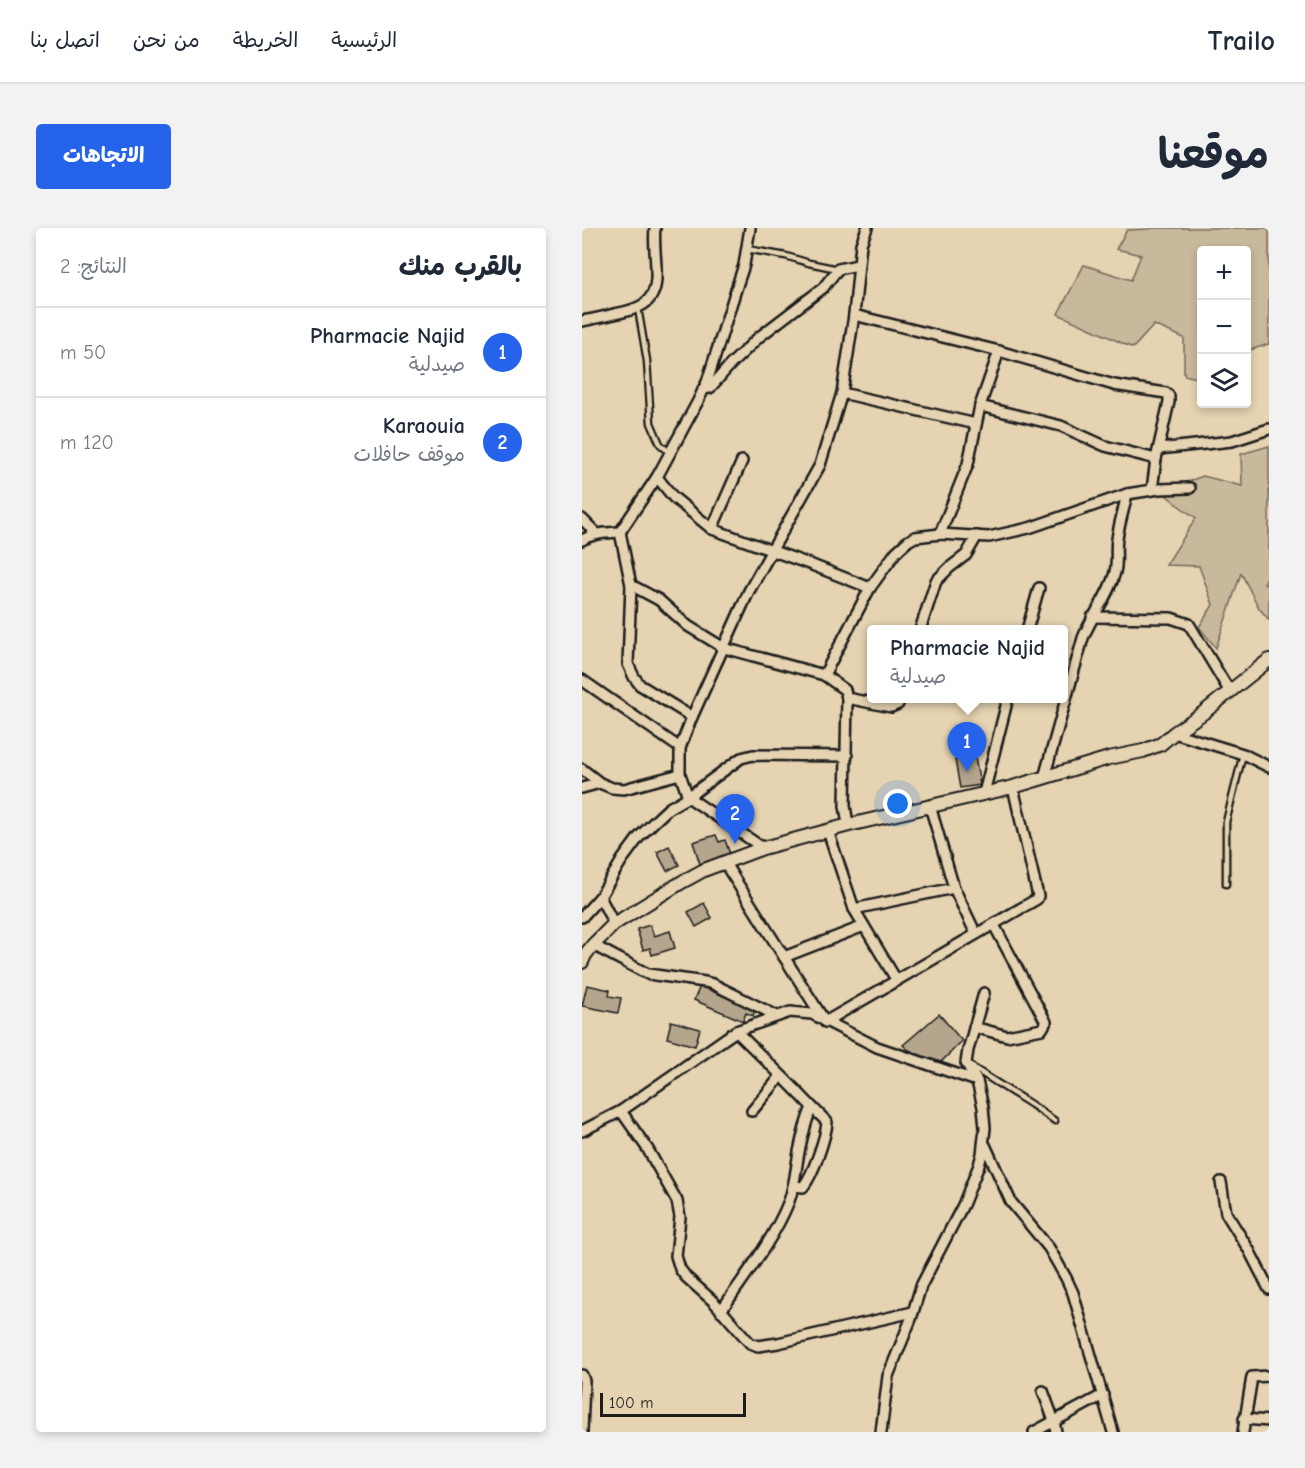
<!DOCTYPE html>
<html lang="ar">
<meta charset="utf-8">
<style>
:root{--surface:#fff;--page:#f2f2f3;--text:#1f2937;--muted:#747a83;--line:#e0e1e3;--accent:#2563eb}
body{margin:0;font-family:"Comic Neue","Playpen Sans Arabic",sans-serif;background:var(--page);color:var(--text);direction:rtl}
.controls{position:absolute;right:18px;top:18px;display:grid;overflow:hidden;border-radius:6px;box-shadow:0 3px 9px #0003}
.controls button{width:54px;height:54px;display:grid;place-items:center;padding:0;border:0;border-bottom:2px solid var(--line);background:var(--surface);color:var(--text);font:30px sans-serif}
.scale{position:absolute;left:18px;bottom:15px;width:146px;box-sizing:border-box;padding-left:6px;border:3px solid #1c1c1c;border-top:0;font-size:16px;line-height:21px;white-space:nowrap;color:#1c1c1c;-webkit-text-stroke:4px #e5d3b1;paint-order:stroke}
.you{position:absolute;left:316px;top:576px;width:21px;height:21px;margin:-15px;border:4px solid #fff;border-radius:50%;background:#1a73e8;box-shadow:0 0 0 9px #1a73e833}
.badge{display:grid;place-items:center;width:39px;height:39px;border-radius:50%;background:var(--accent);color:#fff;font-size:20px;font-weight:700}
.pin{position:absolute;translate:-50% -50px;filter:drop-shadow(0 2px 3px #0008)}
.pin::after{content:'';position:absolute;top:32px;width:21px;height:18px;background:inherit;clip-path:polygon(0 0,100% 0,50% 100%)}
.popup{position:absolute;left:285px;top:397px;width:201px;height:78px;box-sizing:border-box;display:grid;place-content:center;border-radius:6px;background:var(--surface);filter:drop-shadow(0 2px 4px #0005);font-size:20px;white-space:nowrap;color:var(--muted)}
.popup b{font-size:22px;color:var(--text)}
.popup::after{content:'';position:absolute;left:50%;top:100%;margin-left:-12px;border:12px solid transparent;border-top-color:var(--surface)}
.list{margin:0;padding:0;list-style:none}
h2{display:flex;justify-content:space-between;align-items:center;height:78px;margin:0;padding:0 24px;font-size:26px}
h2 small{font-size:20px;font-weight:400;color:var(--muted)}
.list li{display:grid;grid-template-columns:39px 1fr auto;gap:18px;align-items:center;box-sizing:border-box;height:90px;padding:0 24px;border-top:2px solid var(--line)}
.list b{display:block;font-size:22px;white-space:nowrap}
.list p{margin:0;font-size:20px;white-space:nowrap;color:var(--muted)}
.list em{font-size:20px;font-style:normal;color:var(--muted)}
.icon{flex:none;width:33px;height:33px;fill:none;stroke:currentColor;stroke-width:2;stroke-linecap:round;stroke-linejoin:round}
.map{position:relative;flex:none;width:687px;height:1204px;overflow:hidden;direction:ltr;border-radius:6px}
header{display:flex;align-items:center;gap:36px;box-sizing:border-box;height:84px;padding:0 30px;background:var(--surface);border-bottom:2px solid var(--line)}
header strong{font-size:28px}
nav{display:flex;gap:33px;margin-inline-start:auto;font-size:21px}
.intro{display:flex;align-items:center;justify-content:space-between;box-sizing:border-box;height:144px;padding:0 36px}
h1{margin:0;font-size:42px}
.button{padding:15px 27px;border-radius:6px;background:var(--accent);color:#fff;font-size:21px;font-weight:700}
main{display:flex;gap:36px;padding:0 36px}
aside{flex:1;background:var(--surface);border-radius:6px;box-shadow:0 3px 9px #0003}
.map>svg:first-child{display:block}
.green{fill:#c8b89c;stroke:#726a5c;stroke-width:1.5}
.building{fill:#b4a58c;stroke:#1c1c1c;stroke-width:1.5}
.lines{fill:none;stroke-linecap:round;stroke-linejoin:round}
.service-casing{stroke:#1c1c1c;stroke-width:9}
.minor-casing{stroke:#1c1c1c;stroke-width:14}
.tertiary-casing{stroke:#1c1c1c;stroke-width:16}
.service{stroke:#e5d3b1;stroke-width:4.5}
.minor{stroke:#e5d3b1;stroke-width:9}
.tertiary{stroke:#e5d3b1;stroke-width:12}
</style>
<header>
<strong>Trailo</strong>
<nav><a>الرئيسية</a><a>الخريطة</a><a>من نحن</a><a>اتصل بنا</a></nav>
</header>
<div class="intro"><h1>موقعنا</h1><a class="button">الاتجاهات</a></div>
<main>
<div class="map">
<svg width="687" height="1204" viewBox="0 0 687 1204">
<rect width="100%" height="100%" fill="#e5d3b1"/>
<filter id="ink" filterUnits="userSpaceOnUse"><feTurbulence type="fractalNoise" baseFrequency=".0167" numOctaves="2"/><feDisplacementMap in="SourceGraphic" scale="12" xChannelSelector="R" yChannelSelector="G"/><feConvolveMatrix kernelMatrix="1 2 1 2 8 2 1 2 1" color-interpolation-filters="sRGB"/></filter>
<g filter="url(#ink)">
<g class="green">
<polygon points="569,0 687,0 687,116 665,123 664,22 620,22 619,151 602,147 602,110 572,97 551,120 476,86 502,37 549,52 559,27 534,21 545,2 568,1"/>
<polygon points="687,218 687,347 682,355 687,360 687,392 677,380 659,345 634,420 617,399 631,377 617,338 584,337 614,290 601,281 579,263 621,248 660,258 659,226"/>
</g>
<g class="building">
<polygon points="393,529 398,557 378,560 373,532"/>
<polygon points="134,607 137,614 143,612 148,626 118,636 111,614"/>
<polygon points="87,618 97,637 85,643 75,624"/>
<polygon points="122,675 130,690 114,699 106,684"/>
<polygon points="68,697 72,708 88,703 93,720 70,727 68,720 61,722 55,701"/>
<polygon points="5,757 28,762 27,768 39,770 36,785 0,778"/>
<polygon points="118,758 173,781 171,788 164,785 161,793 112,772"/>
<polygon points="357,786 380,813 357,836 325,821 321,817"/>
<polygon points="89,793 118,801 113,818 85,810"/>
</g>
<g class="lines">
<g class="service-casing">
<g id="service">
<polyline points="165,21 204,28 227,35 256,41"/>
<polyline points="56,80 65,133 69,195 78,216 88,225"/>
<polyline points="644,656 644,594 661,526"/>
<polyline points="390,839 450,877 473,893"/>
</g>
</g>
<g class="minor-casing">
<g id="minor">
<polyline points="272,87 417,123 532,157 584,165 587,168 587,174 574,231 570,262"/>
<path d="M0 93C11 91 21 89 32 86 54 82 73 77 74 51 75 34 71 17 73 0"/>
<polyline points="121,161 128,160 149,136 177,109 241,60 256,41 276,37"/>
<polyline points="260,165 394,196"/>
<polyline points="398,178 479,198 523,218 574,231"/>
<polyline points="577,221 650,213 687,201"/>
<polyline points="75,249 91,269 130,301 230,337 288,360"/>
<polyline points="0,291 15,306"/>
<polyline points="130,301 160,233"/>
<polyline points="38,304 49,357 46,436 52,449 58,457 110,489"/>
<polyline points="358,306 386,236 398,178 417,123"/>
<path d="M0 312C12 305 24 305 38 304L75 249 116 173 125 154 156 55 162 37 168 0"/>
<polyline points="49,357 77,372 106,398 142,420 242,447 263,462 265,470 263,578 265,590 267,597"/>
<polyline points="510,389 589,390 607,396 648,464"/>
<polyline points="338,402 354,353 367,340 384,327 395,308"/>
<polyline points="445,402 457,360"/>
<polyline points="242,447 288,360 314,324 326,313 333,309 358,306 407,309 447,300 545,266 577,261 608,260"/>
<polyline points="0,452 98,520"/>
<polyline points="265,470 309,479 316,476 318,470"/>
<polyline points="592,505 661,526 687,539"/>
<polyline points="0,541 18,555 30,560 42,561 98,546"/>
<path d="M462 550 501 410C510 387 527 368 533 344 536 333 533 322 535 311 537 296 542 281 545 266"/>
<polyline points="0,560 18,555"/>
<polyline points="402,565 426,470"/>
<polyline points="348,578 372,660 394,706"/>
<polyline points="246,603 272,681 315,753"/>
<polyline points="181,620 106,569 98,546 98,520 110,489 167,363 238,237 260,165 272,87 279,16 285,0"/>
<polyline points="142,634 242,792"/>
<polyline points="272,681 372,660"/>
<polyline points="0,689 18,669"/>
<polyline points="32,696 18,669 40,632 57,609 73,593 87,580 106,569 159,530 171,527 265,528"/>
<polyline points="11,717 60,743 66,746 123,754 131,756 195,788"/>
<polyline points="202,729 282,698"/>
<polyline points="243,794 455,671 456,668 431,559"/>
<polyline points="392,799 425,808 460,801 464,794 412,697"/>
<polyline points="39,883 65,920 95,973 98,989 94,1028 98,1041 104,1049 132,1074 168,1115 176,1118 196,1115 331,1084"/>
<polyline points="170,883 199,848"/>
<polyline points="0,903 39,883 154,803 208,784 230,786 295,819 395,853"/>
<polyline points="403,917 429,974 467,1020 484,1050 491,1065 531,1204"/>
<polyline points="639,954 644,985 667,1022 687,1061"/>
<path d="M211 958 221 959C231 947 244 909 245 894L230 879"/>
<path d="M139 1083C162 1049 192 1011 207 973 213 957 214 940 217 924 220 909 224 893 230 879 206 853 180 829 154 803"/>
<polyline points="0,1147 2,1153 0,1204"/>
<polyline points="461,1163 472,1193 474,1204"/>
<polyline points="662,1191 687,1193"/>
<polyline points="299,1204 306,1148 329,1091 339,1058 381,977 397,937 400,926 403,900 401,879 395,853 384,835 386,822 402,765"/>
<polyline points="452,1204 521,1167"/>
<polyline points="661,1204 670,1149 687,1148"/>
</g>
</g>
<g class="tertiary-casing">
<polyline id="tertiary" points="0,734 3,727 11,717 32,696 100,654 122,642 181,620 267,597 431,559 527,530 561,523 579,516 592,505 621,485 687,432"/>
</g>
<use href="#service" class="service"/>
<use href="#minor" class="minor"/>
<use href="#tertiary" class="tertiary"/>
</g>
</g>
</svg>
<div class="controls">
<button>+</button>
<button>−</button>
<button><svg class="icon" aria-label="layers" viewBox="0 0 24 24"><path d="M12 4l9 5-9 5-9-5zM3 14l9 5 9-5"/></svg></button>
</div>
<div class="scale">100 m</div>
<div class="you"></div>
<div class="pin badge" style="left:385px;top:544px">1</div>
<div class="popup"><b>Pharmacie Najid</b>صيدلية</div>
<div class="pin badge" style="left:153px;top:616px">2</div>
</div>
<aside>
<h2>بالقرب منك<small>النتائج: 2</small></h2>
<ul class="list">
<li><span class="badge">1</span><div><b>Pharmacie Najid</b><p>صيدلية</p></div><em>50 m</em></li>
<li><span class="badge">2</span><div><b>Karaouia</b><p>موقف حافلات</p></div><em>120 m</em></li>
</ul>
</aside>
</main>
